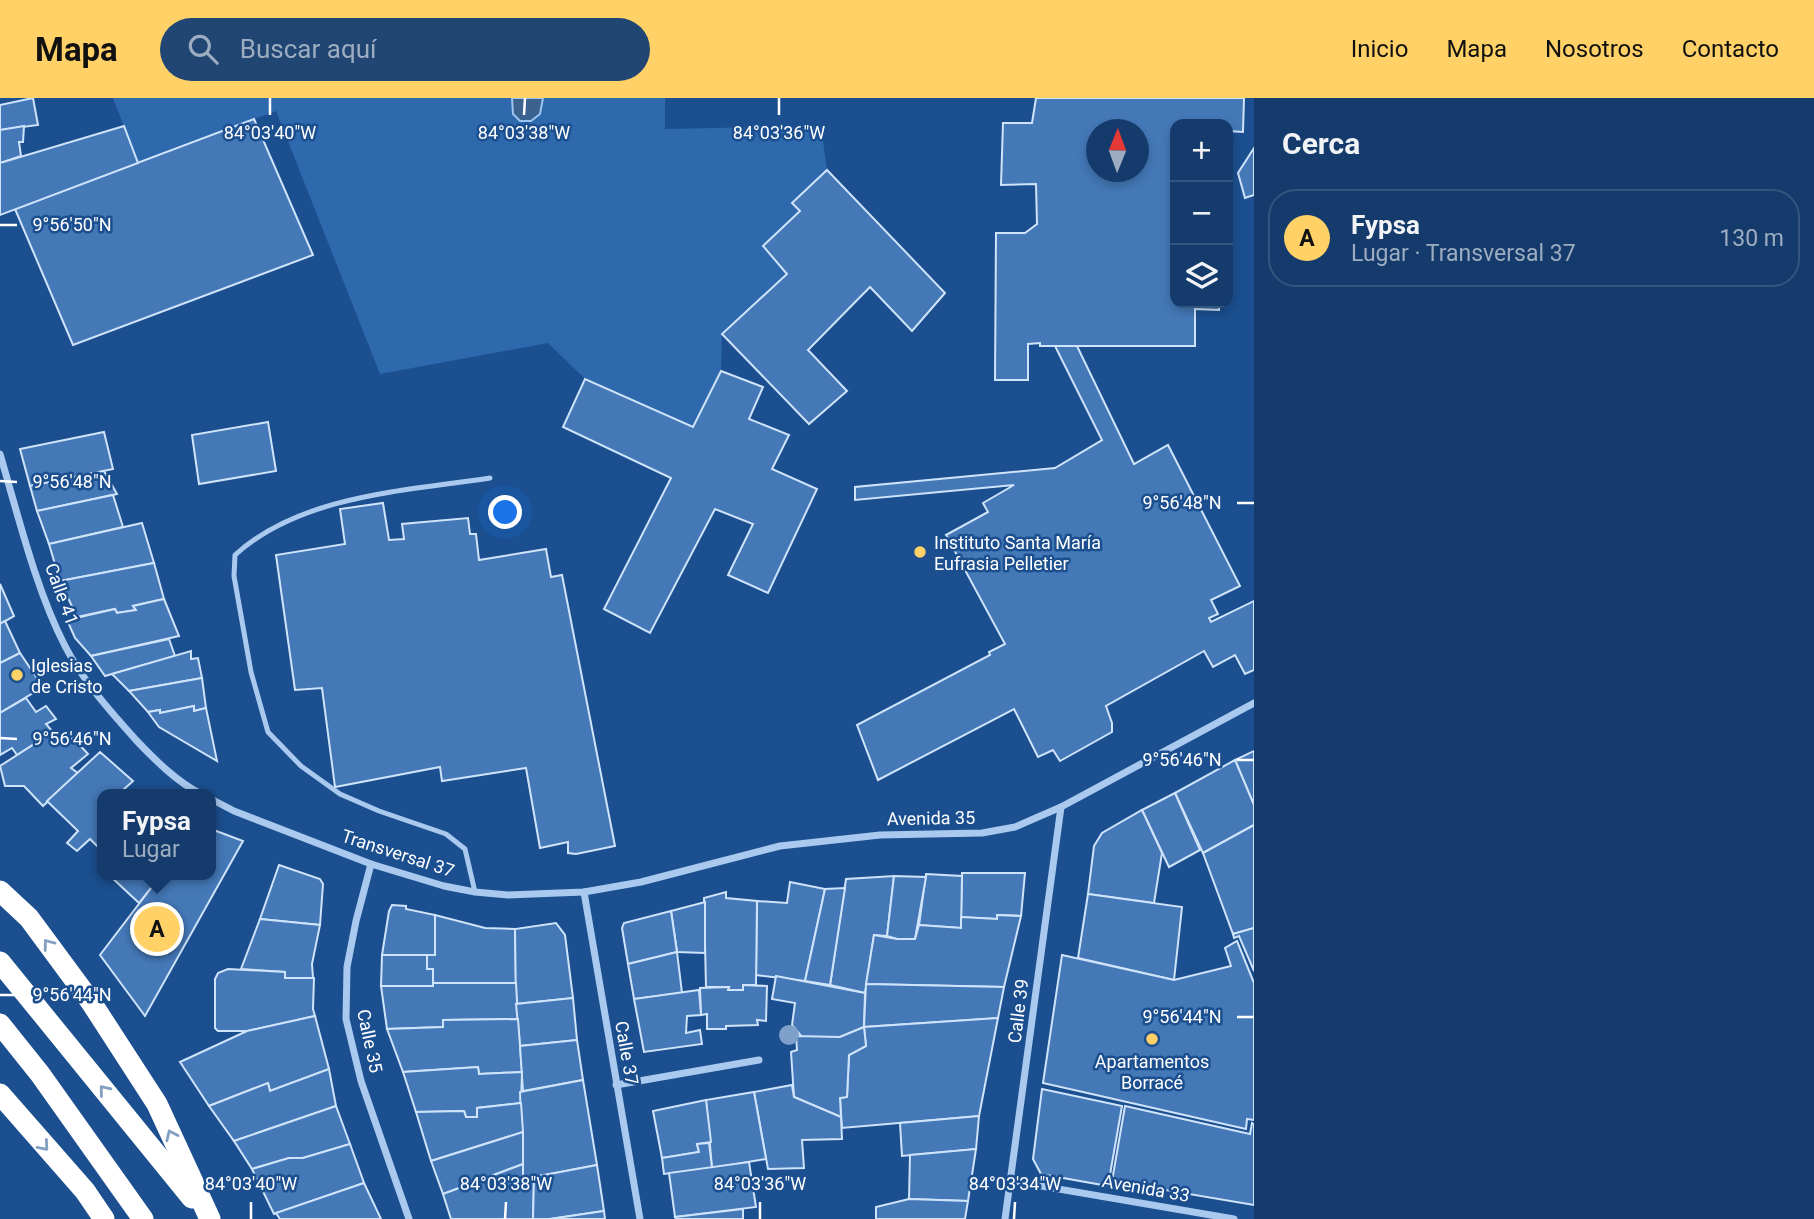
<!DOCTYPE html>
<html lang="es">
<meta charset="utf-8">
<style>
:root{--surface:#143b6b;--page:#214673;--text:#f1f3f6;--muted:#9dadc1;--line:#33557e;--accent:#ffd166}
body{margin:0;font-family:Roboto,sans-serif;background:var(--page);color:var(--text)}
.controls{position:absolute;right:21px;top:21px;display:grid;overflow:hidden;border-radius:14px;box-shadow:0 4px 10px #0003}
.controls button{width:63px;height:63px;display:grid;place-items:center;padding:0;border:0;border-bottom:2px solid var(--line);background:var(--surface);color:var(--text);font:35px sans-serif}
.compass{position:absolute;left:1086px;top:21px;width:63px;height:63px;border-radius:50%;background:var(--surface);box-shadow:0 4px 10px #0003;rotate:1deg}
.you{position:absolute;left:506px;top:415px;width:24px;height:24px;margin:-18px;border:5px solid #fff;border-radius:50%;background:#1a73e8;box-shadow:0 0 0 10px #1a73e833}
.badge{display:grid;place-items:center;width:46px;height:46px;border-radius:50%;background:var(--accent);color:#111;font-size:23px;font-weight:700}
.pin{position:absolute;translate:-50% -50%;border:4px solid #fff;box-shadow:0 2px 7px #0006}
.popup{position:absolute;left:97px;top:691px;width:119px;height:91px;box-sizing:border-box;display:grid;place-content:center;border-radius:14px;background:var(--surface);filter:drop-shadow(0 2px 5px #0005);font-size:23px;white-space:nowrap;color:var(--muted)}
.popup b{font-size:26px;color:var(--text)}
.popup::after{content:'';position:absolute;left:50%;top:100%;margin-left:-14px;border:14px solid transparent;border-top-color:var(--surface)}
.list{margin:0;padding:0;list-style:none}
h2{display:flex;justify-content:space-between;align-items:center;height:91px;margin:0;padding:0 28px;font-size:30px}
h2 small{font-size:23px;font-weight:400;color:var(--muted)}
.list li{display:grid;grid-template-columns:46px 1fr auto;gap:21px;align-items:center;box-sizing:border-box;height:98px;margin:0 14px 14px;padding:0 14px;border:2px solid var(--line);border-radius:28px}
.list b{display:block;font-size:26px;white-space:nowrap}
.list p{margin:0;font-size:23px;white-space:nowrap;color:var(--muted)}
.list em{font-size:23px;font-style:normal;color:var(--muted)}
.icon{flex:none;width:38px;height:38px;fill:none;stroke:currentColor;stroke-width:2;stroke-linecap:round;stroke-linejoin:round}
.map{position:relative;flex:none;width:1254px;height:1121px;overflow:hidden}
header{display:flex;align-items:center;gap:42px;box-sizing:border-box;height:98px;padding:0 35px;background:var(--accent);color:#111}
header strong{font-size:33px}
nav{display:flex;gap:38px;margin-inline-start:auto;font-size:24px}
.search{width:490px;height:63px;background:var(--page);display:flex;align-items:center;gap:18px;box-sizing:border-box;padding:0 24px;border-radius:38px;color:var(--muted);font-size:26px}
main{display:flex}
aside{flex:1;background:var(--surface)}
.map>svg:first-child{display:block}
.green{fill:#2e69ad}
.water{fill:#3c6290;stroke:#9cc4f0;stroke-width:2}
.building{fill:#4478b7;stroke:#cfe3fa;stroke-width:2;fill-rule:evenodd}
.lines{fill:none;stroke-linecap:round;stroke-linejoin:round}
.lane{stroke:#a9c9ee;stroke-width:5}
.street{stroke:#a9c9ee;stroke-width:7}
.highway{stroke:#fff;stroke-width:21}
.tree{fill:#7ea0ca}
.oneway{stroke:#829ec1}
.ticks{fill:none;stroke:#fff;stroke-width:2.5}
.poi-dot{fill:#ffd166;stroke:#1b4f8f;stroke-width:2.5}
.labels{text-anchor:middle;dominant-baseline:central;stroke-width:5;stroke-linejoin:round;paint-order:stroke}
.poi-label{font-size:18px;fill:#fff;stroke:#1b4f8f;text-anchor:start}
.street-label{font-size:18px;fill:#fff;stroke:#1b4f8f}
.ticks-label{font-size:18px;text-anchor:middle;fill:#fff;stroke:#1b4f8f;stroke-width:5;stroke-linejoin:round;paint-order:stroke}
</style>
<header>
<strong>Mapa</strong>
<div class="search"><svg class="icon" aria-label="search" viewBox="0 0 24 24"><circle cx="10" cy="10" r="6"/><path d="M15 15l6 6"/></svg>Buscar aquí</div>
<nav><a>Inicio</a><a>Mapa</a><a>Nosotros</a><a>Contacto</a></nav>
</header>
<main>
<div class="map">
<svg width="1254" height="1121" viewBox="0 0 1254 1121">
<rect width="100%" height="100%" fill="#1b4f8f"/>
<polygon class="green" points="113,0 665,0 665,31 821,28 827,72 793,104 800,113 764,148 787,176 722,236 721,273 693,329 585,281 548,245 380,276 276,13 138,65"/>
<polygon class="water" points="512,0 543,0 540,16 531,23 520,23 513,16"/>
<g class="building">
<polygon points="33,0 38,27 0,32 0,7"/>
<path d="M1036 0H1244L1243 34 1228 33V26H1175V205H1219V212L1195 211V248H1040V245L1028 246V282H995L996 135H1025L1037 126 1036 86 1001 87 1003 25H1032ZM1097 32H1139V74H1097Z"/>
<polygon points="254,21 313,157 73,247 15,111"/>
<polygon points="24,28 23,44 19,44 21,58 0,65 0,32"/>
<polygon points="124,28 138,65 0,117 0,65"/>
<polygon points="1254,50 1254,97 1245,100 1238,75"/>
<polygon points="827,72 945,195 912,233 870,189 808,252 847,293 809,326 722,236 787,176 763,148 800,113 792,105"/>
<polygon points="1055,248 1077,248 1134,366 1168,347 1240,488 1211,502 1218,516 1209,520 1211,524 1254,503 1254,572 1245,576 1235,557 1213,569 1204,553 1106,608 1112,625 1112,634 1060,663 1053,652 1038,659 1014,611 878,682 857,627 990,557 989,554 1005,546 946,437 988,414 983,405 1014,387 855,402 855,389 1055,370 1102,342"/>
<polygon points="721,273 763,289 749,321 789,337 772,371 817,391 768,495 728,477 753,426 715,411 650,535 604,511 671,380 563,329 585,281 693,329"/>
<polygon points="268,324 276,373 199,386 192,337"/>
<polygon points="104,334 113,371 30,388 20,351"/>
<polygon points="104,373 117,396 37,413 30,388"/>
<polygon points="113,397 123,429 49,446 37,413"/>
<polygon points="383,405 389,442 404,441 402,426 468,420 470,436 476,436 479,462 546,451 551,479 562,477 615,748 576,756 568,755 568,744 540,750 526,670 442,683 440,669 335,689 322,590 295,592 276,457 345,446 340,411"/>
<polygon points="142,425 154,465 60,483 49,446"/>
<polygon points="154,465 164,501 133,508 136,512 117,515 115,511 77,519 60,483"/>
<polygon points="0,486 14,518 0,526"/>
<polygon points="164,501 179,538 91,558 75,540 67,522 115,511 117,515 136,512 133,508"/>
<polygon points="5,523 20,555 0,565 0,526"/>
<polygon points="169,541 175,558 105,578 91,558"/>
<polygon points="191,553 191,561 198,560 202,580 129,593 112,576"/>
<polygon points="20,555 43,589 0,615 0,565"/>
<polygon points="202,580 206,610 194,613 194,608 160,615 160,612 148,614 129,593"/>
<polygon points="26,600 36,614 46,608 56,621 46,626 53,634 17,657 12,650 0,657 0,615"/>
<polygon points="194,608 194,613 206,610 217,663 159,629 148,614 160,612 160,615"/>
<polygon points="53,634 63,643 73,640 88,656 71,670 78,675 43,708 24,688 5,688 0,668"/>
<polygon points="1254,653 1254,707 1235,662"/>
<polygon points="100,654 133,683 122,693 126,696 103,696 103,754 90,741 77,753 67,745 78,733 47,703"/>
<polygon points="1235,662 1254,707 1254,727 1203,755 1175,695"/>
<polygon points="1175,695 1200,752 1169,769 1142,712"/>
<polygon points="1142,712 1162,755 1154,805 1088,796 1094,748 1102,735"/>
<polygon points="1254,727 1254,830 1233,836 1203,755"/>
<polygon points="211,731 243,743 145,918 100,857 161,777 211,777"/>
<polygon points="279,767 320,781 323,786 320,827 260,821"/>
<polygon points="962,775 1025,775 1021,818 997,817 997,821 961,819"/>
<polygon points="926,776 962,778 961,830 919,827"/>
<polygon points="109,777 161,777 139,805"/>
<polygon points="894,778 887,838 874,837 865,895 830,887 846,781"/>
<polygon points="894,778 926,779 915,841 897,841 887,838"/>
<polygon points="790,784 825,791 805,883 756,877 757,803 787,805"/>
<polygon points="845,790 830,887 805,883 825,791"/>
<polygon points="726,794 726,800 757,803 756,887 743,887 743,892 728,892 729,889 706,889 704,800"/>
<polygon points="1088,796 1182,809 1174,882 1078,860"/>
<polygon points="705,804 705,855 677,854 671,813"/>
<polygon points="392,807 406,808 406,811 435,817 435,857 382,857 389,813"/>
<polygon points="671,813 677,854 628,866 622,830 624,825"/>
<polygon points="435,817 485,830 515,831 516,885 433,885 433,871 427,871 427,857 435,857"/>
<polygon points="997,817 1021,818 1004,889 866,886 874,837 897,841 915,841 919,827 961,830 961,819 997,821"/>
<polygon points="260,821 320,827 312,866 313,880 285,880 285,874 241,871"/>
<polygon points="556,825 565,837 573,900 516,906 515,831"/>
<polygon points="1254,830 1254,873 1239,838 1234,840 1233,836"/>
<polygon points="1237,843 1254,885 1254,1022 1247,1021 1246,1031 1043,985 1062,857 1174,882 1231,868 1225,850"/>
<polygon points="677,854 682,895 634,901 628,866"/>
<polygon points="382,857 427,857 427,871 433,871 433,888 381,888"/>
<polygon points="228,871 285,874 285,880 314,880 313,911 315,918 247,933 218,933 215,930 215,881 218,875"/>
<polygon points="776,878 865,895 864,929 840,939 802,939 792,927 795,905 772,901"/>
<polygon points="433,885 516,885 518,921 443,922 443,929 387,931 381,888 433,888"/>
<polygon points="866,886 1004,889 998,920 864,929"/>
<polygon points="743,887 767,888 766,923 757,922 758,927 726,928 726,931 707,931 707,916 701,917 700,890 729,889 728,892 743,892"/>
<polygon points="699,892 701,917 687,918 686,935 700,932 702,946 644,954 634,901"/>
<polygon points="573,900 577,942 520,948 516,906"/>
<polygon points="315,918 329,971 270,993 268,985 209,1008 180,964 247,933"/>
<polygon points="998,920 979,1018 842,1030 840,1000 847,999 849,957 866,948 864,929"/>
<polygon points="518,921 522,974 479,976 478,969 403,974 387,931 443,929 443,922"/>
<polygon points="864,929 866,948 849,957 847,999 840,1000 841,1019 794,999 791,954 797,952 796,938 840,939"/>
<polygon points="577,942 583,982 523,993 520,948"/>
<polygon points="478,969 479,976 522,974 521,1005 477,1010 477,1019 466,1019 464,1013 416,1014 403,974"/>
<polygon points="329,971 336,1008 234,1043 209,1008 268,985 270,993"/>
<polygon points="583,982 597,1067 523,1081 520,994"/>
<polygon points="792,987 794,999 841,1019 842,1041 802,1042 804,1070 768,1071 754,994"/>
<polygon points="1042,991 1122,1008 1108,1088 1041,1076 1033,1061"/>
<polygon points="754,994 766,1061 712,1070 706,1002"/>
<polygon points="706,1002 711,1044 697,1046 699,1054 662,1060 653,1013"/>
<polygon points="521,1005 523,1034 431,1063 416,1014 464,1013 466,1019 477,1019 477,1010"/>
<polygon points="336,1008 350,1046 303,1060 289,1060 252,1071 234,1043"/>
<polygon points="1125,1008 1250,1036 1252,1025 1254,1026 1254,1107 1112,1083"/>
<polygon points="979,1018 976,1051 902,1058 900,1025"/>
<polygon points="523,1034 523,1066 443,1096 431,1063"/>
<polygon points="709,1045 712,1070 664,1076 662,1060 699,1054 697,1046"/>
<polygon points="350,1046 364,1085 274,1116 252,1071 289,1060 303,1060"/>
<polygon points="976,1051 968,1103 909,1101 910,1057"/>
<polygon points="749,1064 756,1109 675,1119 669,1075"/>
<polygon points="523,1066 523,1081 534,1079 533,1121 451,1121 443,1096"/>
<polygon points="597,1067 604,1113 550,1121 533,1121 534,1079"/>
<polygon points="364,1085 381,1121 280,1121 276,1115"/>
<polygon points="909,1101 968,1103 965,1121 876,1121 876,1109"/>
<polygon points="743,1111 743,1121 676,1121 675,1119"/>
<polygon points="604,1113 605,1121 550,1121"/>
</g>
<g class="lines">
<path class="lane" d="M475 794 465 751 446 736 379 713 340 696 301 668 268 634 251 574 234 478 235 457C301 397 405 393 490 380"/>
<g class="street">
<path d="M0 356C18 417 36 492 65 548 83 583 110 613 136 642 155 662 177 684 201 696"/>
<polyline points="211,701 234,713 371,766 444,788 475,794 508,797 584,794 641,784 780,748 880,737 982,735 1015,729 1061,709 1254,605"/>
<polyline points="371,766 356,823 347,869 346,921 361,983 409,1121"/>
<polyline points="584,794 640,1121"/>
<polyline points="616,987 759,962"/>
<polyline points="1012,1083 1234,1121"/>
<polyline points="1005,1121 1061,709"/>
</g>
<g class="highway">
<polyline points="0,793 29,820 91,904 157,1006 210,1121"/>
<polyline points="0,864 192,1100"/>
<polyline points="0,926 40,976 143,1121"/>
<polyline points="0,996 85,1093 104,1121"/>
</g>
</g>
<circle class="tree" cx="789" cy="937" r="10"/>
<defs><path id="oneway-chevron" d="M-2-3.5L2.5 0L-2 3.5" fill="none" stroke-width="1.6" stroke-linecap="round" stroke-linejoin="round" transform="scale(1.75)"/></defs>
<g class="oneway">
<use href="#oneway-chevron" transform="translate(48 846) rotate(-127)"/>
<use href="#oneway-chevron" transform="translate(104 992) rotate(-129)"/>
<use href="#oneway-chevron" transform="translate(171 1037) rotate(-115)"/>
<use href="#oneway-chevron" transform="translate(44 1048) rotate(49)"/>
</g>
<path class="ticks" d="M270 17V0M524 17 525 0M779 17V0M0 127H17M0 383 17 384M1237 405H1254M0 640 17 641M1237 662H1254M0 897H17M1237 919H1254M251 1121V1104M505 1121 506 1104M760 1121V1104M1014 1121 1015 1104"/>
<g class="poi-dot">
<circle cx="920" cy="454" r="7"/>
<circle cx="17" cy="577" r="7"/>
<circle cx="1152" cy="941" r="7"/>
</g>
<g class="labels">
<g class="poi-label">
<text x="934" y="444">Instituto Santa María<tspan x="934" dy="21">Eufrasia Pelletier</tspan></text>
<text x="31" y="567">Iglesias<tspan x="31" dy="21">de Cristo</tspan></text>
<text x="1152" y="963" text-anchor="middle">Apartamentos<tspan x="1152" dy="21">Borracé</tspan></text>
</g>
<g class="street-label">
<text transform="translate(62 496) rotate(70)">Calle 41</text>
<text transform="translate(931 720) rotate(-1)">Avenida 35</text>
<text transform="translate(398 755) rotate(18)">Transversal 37</text>
<text transform="translate(1018 913) rotate(-83)">Calle 39</text>
<text transform="translate(370 943) rotate(78)">Calle 35</text>
<text transform="translate(627 955) rotate(80)">Calle 37</text>
<text transform="translate(1146 1090) rotate(10)">Avenida 33</text>
</g>
</g>
<g class="ticks-label">
<text x="270" y="41">84°03'40"W</text>
<text x="524" y="41">84°03'38"W</text>
<text x="779" y="41">84°03'36"W</text>
<text x="72" y="133">9°56'50"N</text>
<text x="72" y="390">9°56'48"N</text>
<text x="1182" y="411">9°56'48"N</text>
<text x="72" y="647">9°56'46"N</text>
<text x="1182" y="668">9°56'46"N</text>
<text x="72" y="903">9°56'44"N</text>
<text x="1182" y="925">9°56'44"N</text>
<text x="251" y="1092">84°03'40"W</text>
<text x="506" y="1092">84°03'38"W</text>
<text x="760" y="1092">84°03'36"W</text>
<text x="1015" y="1092">84°03'34"W</text>
</g>
</svg>
<div class="controls">
<button>+</button>
<button>−</button>
<button><svg class="icon" aria-label="layers" viewBox="0 0 24 24"><path d="M12 4l9 5-9 5-9-5zM3 14l9 5 9-5"/></svg></button>
</div>
<svg class="compass" viewBox="-18 -18 36 36"><path d="M0-13l5 13h-10z" fill="#e53935"/><path d="M0 13l5-13h-10z" fill="#9dadc1"/></svg>
<div class="you"></div>
<div class="pin badge" style="left:157px;top:831px">A</div>
<div class="popup"><b>Fypsa</b>Lugar</div>
</div>
<aside>
<h2>Cerca<small></small></h2>
<ul class="list">
<li><span class="badge">A</span><div><b>Fypsa</b><p>Lugar · Transversal 37</p></div><em>130 m</em></li>
</ul>
</aside>
</main>
